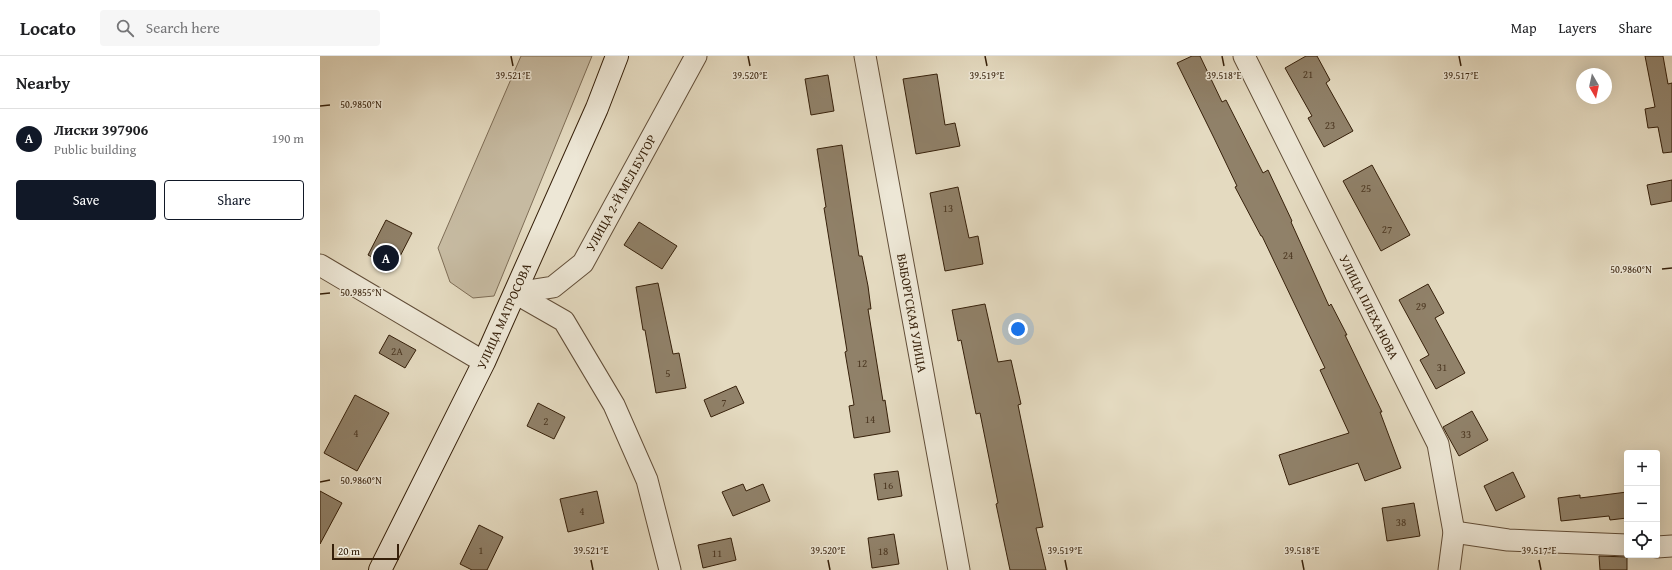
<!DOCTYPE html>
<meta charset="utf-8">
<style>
:root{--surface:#fff;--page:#f6f6f6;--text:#202124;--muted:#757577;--line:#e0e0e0;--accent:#111827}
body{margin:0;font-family:"Gentium Book Plus",serif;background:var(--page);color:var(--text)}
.controls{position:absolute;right:12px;bottom:12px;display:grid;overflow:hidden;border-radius:4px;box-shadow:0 4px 16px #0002}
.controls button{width:36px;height:36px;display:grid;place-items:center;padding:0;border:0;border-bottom:1px solid var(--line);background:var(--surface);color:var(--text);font:20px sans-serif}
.compass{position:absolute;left:1256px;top:12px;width:36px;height:36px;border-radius:50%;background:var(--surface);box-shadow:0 4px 16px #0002;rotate:171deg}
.scale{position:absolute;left:12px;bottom:10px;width:67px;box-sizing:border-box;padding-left:4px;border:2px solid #36200a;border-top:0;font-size:11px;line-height:14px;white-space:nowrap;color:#36200a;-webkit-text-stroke:3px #ede7d6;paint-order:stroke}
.you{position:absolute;left:698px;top:273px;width:14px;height:14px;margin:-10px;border:3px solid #fff;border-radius:50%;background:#1a73e8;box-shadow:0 0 0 6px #1a73e833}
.badge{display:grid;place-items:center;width:26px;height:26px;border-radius:50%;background:var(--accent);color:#fff;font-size:13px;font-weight:700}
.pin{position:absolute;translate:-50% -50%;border:2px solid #fff;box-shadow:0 1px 4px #0006}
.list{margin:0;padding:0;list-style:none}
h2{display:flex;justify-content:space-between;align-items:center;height:52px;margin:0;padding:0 16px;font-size:17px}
h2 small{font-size:13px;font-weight:400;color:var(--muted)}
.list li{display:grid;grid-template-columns:26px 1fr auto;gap:12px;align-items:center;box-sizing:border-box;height:60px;padding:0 16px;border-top:1px solid var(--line)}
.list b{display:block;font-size:15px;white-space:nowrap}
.list p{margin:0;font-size:13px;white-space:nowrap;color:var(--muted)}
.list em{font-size:13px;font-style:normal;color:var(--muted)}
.actions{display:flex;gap:8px;padding:12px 16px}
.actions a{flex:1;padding:9px 0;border:1px solid var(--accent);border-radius:4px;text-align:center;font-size:14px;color:var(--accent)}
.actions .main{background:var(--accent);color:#fff}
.icon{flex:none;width:22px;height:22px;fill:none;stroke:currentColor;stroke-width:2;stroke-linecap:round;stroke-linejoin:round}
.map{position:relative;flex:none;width:1352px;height:514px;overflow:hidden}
header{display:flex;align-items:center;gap:24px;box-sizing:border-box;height:56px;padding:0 20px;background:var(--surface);border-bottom:1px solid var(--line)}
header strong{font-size:19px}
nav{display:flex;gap:22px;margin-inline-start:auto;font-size:14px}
.search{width:280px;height:36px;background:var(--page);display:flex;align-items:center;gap:10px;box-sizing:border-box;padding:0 14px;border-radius:4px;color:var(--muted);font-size:15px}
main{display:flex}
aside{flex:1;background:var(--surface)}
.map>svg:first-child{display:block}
.green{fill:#c6baa1;stroke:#7e6d56}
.building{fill:#908169;stroke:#36200a}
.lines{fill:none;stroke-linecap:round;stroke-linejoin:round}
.minor-casing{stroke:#624e38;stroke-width:23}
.secondary-casing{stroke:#36200a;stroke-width:24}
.minor{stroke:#ede7d6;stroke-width:21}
.secondary{stroke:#ede7d6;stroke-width:22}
.ticks{fill:none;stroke:#36200a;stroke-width:1.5}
.labels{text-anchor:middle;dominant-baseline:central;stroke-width:3;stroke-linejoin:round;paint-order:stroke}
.number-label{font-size:11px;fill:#4c3822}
.street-label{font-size:13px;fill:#36200a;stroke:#ede7d6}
.ticks-label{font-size:10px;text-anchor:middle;fill:#36200a;stroke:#ede7d6;stroke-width:3;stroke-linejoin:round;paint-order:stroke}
</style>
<header>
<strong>Locato</strong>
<div class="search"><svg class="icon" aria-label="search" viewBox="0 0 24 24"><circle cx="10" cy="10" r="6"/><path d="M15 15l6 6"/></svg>Search here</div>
<nav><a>Map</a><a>Layers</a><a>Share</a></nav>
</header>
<main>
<aside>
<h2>Nearby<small></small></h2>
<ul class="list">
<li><span class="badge">A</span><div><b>Лиски 397906</b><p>Public building</p></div><em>190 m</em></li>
</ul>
<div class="actions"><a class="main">Save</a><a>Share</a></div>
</aside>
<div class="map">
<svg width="1352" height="514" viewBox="0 0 1352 514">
<rect width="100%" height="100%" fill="#e4dac0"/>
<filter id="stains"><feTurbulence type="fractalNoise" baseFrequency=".005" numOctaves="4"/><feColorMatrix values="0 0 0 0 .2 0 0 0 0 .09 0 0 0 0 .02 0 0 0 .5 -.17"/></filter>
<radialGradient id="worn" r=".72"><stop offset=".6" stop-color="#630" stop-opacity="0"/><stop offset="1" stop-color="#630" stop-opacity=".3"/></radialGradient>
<polygon class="green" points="201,0 272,0 174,240 153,242 130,226 118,192"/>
<g class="building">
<polygon points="872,0 880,0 902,46 906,44 943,117 948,114 972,165 971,166 1009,250 1011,248 1027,279 1025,279 1062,356 1060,356 1081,412 1045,425 1038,407 969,429 959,399 1029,377 1000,314 1005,312 942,180 941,180 915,131 917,130 894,82 857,7"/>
<polygon points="986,0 997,0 1010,24 1006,27 1033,75 1004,91 988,62 992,60 965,12"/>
<polygon points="1325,0 1343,0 1348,28 1352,27 1352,96 1343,97 1338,71 1328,72 1325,53 1335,51"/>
<polygon points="617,18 625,69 635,67 640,90 596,98 583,23"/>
<polygon points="508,19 514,55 491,59 485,23"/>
<polygon points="522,89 539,200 542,200 548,230 551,253 548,253 563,345 565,344 570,376 534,382 529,350 534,349 525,296 527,295 504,152 506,151 497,93"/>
<polygon points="1052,109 1090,179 1061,195 1023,125"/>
<polygon points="1352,124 1352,145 1331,149 1327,129"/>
<polygon points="638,131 649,182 658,180 663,208 625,215 610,137"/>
<polygon points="66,164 92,177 74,212 48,199"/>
<polygon points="319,166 357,190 342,213 304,189"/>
<polygon points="338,227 353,298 359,297 366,332 336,337 325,274 323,274 316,231"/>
<polygon points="1108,228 1124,257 1115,262 1145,317 1116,333 1100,304 1109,299 1079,244"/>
<polygon points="665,248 678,306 691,304 701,348 698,349 723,471 716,472 726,514 690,514 676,448 678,447 660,357 656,358 641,284 638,285 632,254"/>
<polygon points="69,279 96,294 85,312 59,297"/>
<polygon points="416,330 424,347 391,361 384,344"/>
<polygon points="35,339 69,357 37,415 4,397"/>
<polygon points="218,347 245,361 234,383 207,370"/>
<polygon points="1152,355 1168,384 1139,400 1123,371"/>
<polygon points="578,415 582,440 558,444 554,418"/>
<polygon points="1193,416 1205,441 1176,455 1164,430"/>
<polygon points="423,428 426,435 443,428 450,445 413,460 402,436"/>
<polygon points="0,435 22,447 0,488"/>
<polygon points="277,435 284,467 248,476 240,443"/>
<polygon points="1307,436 1307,462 1290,464 1289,460 1241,465 1238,442 1260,439 1260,442"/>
<polygon points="1094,447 1100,480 1067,485 1062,452"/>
<polygon points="159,469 183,481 167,514 152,514 140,508"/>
<polygon points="574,478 579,508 552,512 548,482"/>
<polygon points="411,482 416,504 383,512 378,489"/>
<polygon points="1279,500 1307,501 1307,514 1280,514"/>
</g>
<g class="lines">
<g class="minor-casing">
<g id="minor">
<polyline points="545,0 639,514"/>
<polyline points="924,0 1118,388 1134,476 1129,514"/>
<polyline points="0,209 164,306"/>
<polyline points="195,237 244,265 294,349 327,424 350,514"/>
<polyline points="195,237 233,231 263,207 376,0"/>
<polyline points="1134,476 1188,484 1307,489"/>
<polyline points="1337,491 1352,490"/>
</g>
</g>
<g class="secondary-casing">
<polyline id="secondary" points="60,514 164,306 277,52 297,0"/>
</g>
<use href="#minor" class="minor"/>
<use href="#secondary" class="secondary"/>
</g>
<path class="ticks" d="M191 0 193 10M428 0 430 10M665 0 667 10M902 0 904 10M1139 0 1141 10M0 50 10 49M1342 213 1352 212M0 238 10 237M0 426 10 424M271 504 273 514M508 504 510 514M745 504 747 514M982 504 984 514M1219 504 1221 514"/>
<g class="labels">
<g class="number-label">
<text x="988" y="18">21</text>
<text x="1010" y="69">23</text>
<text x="1046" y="132">25</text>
<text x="628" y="152">13</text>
<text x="1067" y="173">27</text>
<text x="968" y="199">24</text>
<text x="1101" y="250">29</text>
<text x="77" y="295">2А</text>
<text x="542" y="307">12</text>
<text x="1122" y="311">31</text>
<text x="348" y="317">5</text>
<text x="404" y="346">7</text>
<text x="550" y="363">14</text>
<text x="226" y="365">2</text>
<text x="36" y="377">4</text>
<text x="1146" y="378">33</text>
<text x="568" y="429">16</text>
<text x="262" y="455">4</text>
<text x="1081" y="466">38</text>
<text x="161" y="494">1</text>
<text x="563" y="495">18</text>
<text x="397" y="497">11</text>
</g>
<g class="street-label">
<text transform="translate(301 137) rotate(-61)">УЛИЦА 2-Й МЕЛ.БУГОР</text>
<text transform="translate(1049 251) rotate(63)">УЛИЦА ПЛЕХАНОВА</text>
<text transform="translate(592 257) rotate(80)">ВЫБОРГСКАЯ УЛИЦА</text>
<text transform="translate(184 260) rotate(-66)">УЛИЦА МАТРОСОВА</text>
</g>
</g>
<g class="ticks-label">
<text x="193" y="23">39.521°E</text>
<text x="430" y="23">39.520°E</text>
<text x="667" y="23">39.519°E</text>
<text x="904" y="23">39.518°E</text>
<text x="1141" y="23">39.517°E</text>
<text x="41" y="52">50.9850°N</text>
<text x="1311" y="217">50.9860°N</text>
<text x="41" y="240">50.9855°N</text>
<text x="41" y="428">50.9860°N</text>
<text x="271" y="498">39.521°E</text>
<text x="508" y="498">39.520°E</text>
<text x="745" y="498">39.519°E</text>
<text x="982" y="498">39.518°E</text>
<text x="1219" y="498">39.517°E</text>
</g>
<rect width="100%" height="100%" filter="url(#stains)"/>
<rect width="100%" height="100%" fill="url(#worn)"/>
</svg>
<div class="controls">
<button>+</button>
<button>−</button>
<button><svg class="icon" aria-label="locate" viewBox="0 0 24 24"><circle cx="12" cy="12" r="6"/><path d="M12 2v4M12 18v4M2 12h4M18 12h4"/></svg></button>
</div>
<svg class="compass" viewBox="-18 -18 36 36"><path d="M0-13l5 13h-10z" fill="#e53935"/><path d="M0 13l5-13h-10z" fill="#757577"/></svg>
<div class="scale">20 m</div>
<div class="you"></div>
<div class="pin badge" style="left:66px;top:202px">A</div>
</div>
</main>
